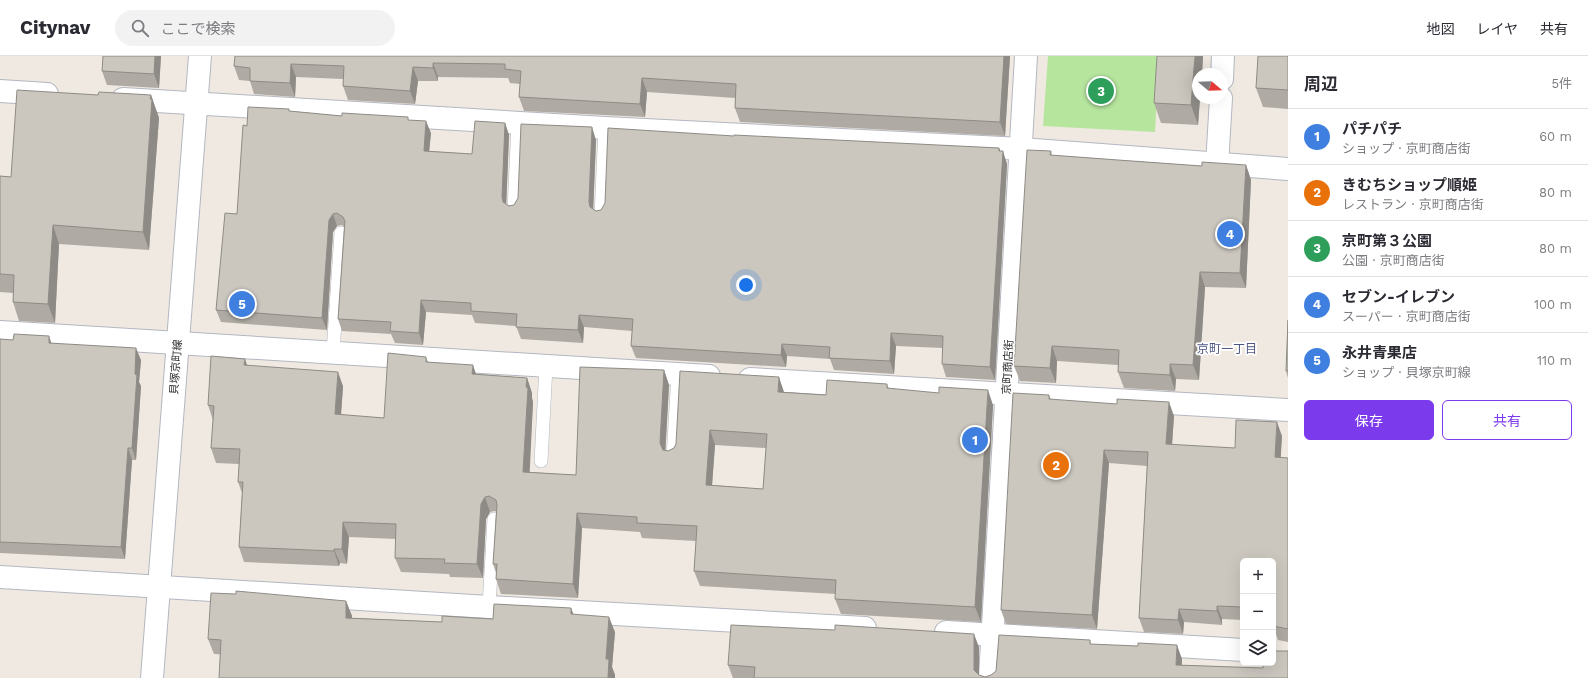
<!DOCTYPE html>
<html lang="ja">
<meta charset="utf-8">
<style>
:root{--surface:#fff;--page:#f2f2f3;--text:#2b2b33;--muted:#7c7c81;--line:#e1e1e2;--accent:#7c3aed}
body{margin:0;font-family:"Work Sans","Noto Sans JP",sans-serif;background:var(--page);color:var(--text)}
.controls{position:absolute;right:12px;bottom:12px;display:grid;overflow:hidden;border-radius:6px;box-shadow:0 4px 16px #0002}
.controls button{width:36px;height:36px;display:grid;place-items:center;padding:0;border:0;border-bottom:1px solid var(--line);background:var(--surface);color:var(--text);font:20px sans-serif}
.compass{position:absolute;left:1192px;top:12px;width:36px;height:36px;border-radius:50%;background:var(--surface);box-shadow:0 4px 16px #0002;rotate:109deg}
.you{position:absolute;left:746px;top:229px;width:14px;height:14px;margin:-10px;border:3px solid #fff;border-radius:50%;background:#1a73e8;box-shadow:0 0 0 6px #1a73e833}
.badge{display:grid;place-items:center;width:26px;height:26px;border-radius:50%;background:var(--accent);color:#fff;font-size:13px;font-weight:700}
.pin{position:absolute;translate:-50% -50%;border:2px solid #fff;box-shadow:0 1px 4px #0006}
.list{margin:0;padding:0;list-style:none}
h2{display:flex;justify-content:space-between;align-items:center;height:52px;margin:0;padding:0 16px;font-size:17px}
h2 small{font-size:13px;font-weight:400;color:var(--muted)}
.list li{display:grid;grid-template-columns:26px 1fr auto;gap:12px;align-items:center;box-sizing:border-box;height:56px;padding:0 16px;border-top:1px solid var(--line)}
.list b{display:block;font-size:15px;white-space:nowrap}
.list p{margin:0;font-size:13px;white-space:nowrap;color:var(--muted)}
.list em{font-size:13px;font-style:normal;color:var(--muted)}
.actions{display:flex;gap:8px;padding:12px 16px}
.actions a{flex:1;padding:9px 0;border:1px solid var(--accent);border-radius:6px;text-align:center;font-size:14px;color:var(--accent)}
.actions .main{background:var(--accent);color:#fff}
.icon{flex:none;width:22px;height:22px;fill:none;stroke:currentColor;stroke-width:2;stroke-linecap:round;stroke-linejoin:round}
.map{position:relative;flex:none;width:1288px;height:622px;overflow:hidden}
header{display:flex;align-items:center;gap:24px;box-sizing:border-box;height:56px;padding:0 20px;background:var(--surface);border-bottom:1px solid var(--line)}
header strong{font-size:19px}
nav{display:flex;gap:22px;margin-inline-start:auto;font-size:14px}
.search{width:280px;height:36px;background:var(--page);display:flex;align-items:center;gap:10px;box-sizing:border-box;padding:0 14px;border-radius:22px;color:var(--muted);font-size:15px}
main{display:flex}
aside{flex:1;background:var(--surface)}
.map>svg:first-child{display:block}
.green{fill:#b6e59e}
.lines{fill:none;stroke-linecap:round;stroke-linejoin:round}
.service-casing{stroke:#b4b7c1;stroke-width:14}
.minor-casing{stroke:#b4b7c1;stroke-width:24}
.tertiary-casing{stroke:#b4b7c1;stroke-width:24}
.service{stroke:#fff;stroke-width:13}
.minor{stroke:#fff;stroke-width:22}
.tertiary{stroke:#fff;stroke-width:22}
.wall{fill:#afaba4;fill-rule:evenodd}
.shaded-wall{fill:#8e8b86}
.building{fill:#cbc7bf;stroke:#8e8b86;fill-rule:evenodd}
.labels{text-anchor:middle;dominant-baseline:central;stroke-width:3.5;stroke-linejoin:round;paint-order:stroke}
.street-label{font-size:11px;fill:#2e2e2e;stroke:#fff}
.neighbourhood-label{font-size:12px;fill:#4d5680;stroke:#fff}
</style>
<header>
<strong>Citynav</strong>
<div class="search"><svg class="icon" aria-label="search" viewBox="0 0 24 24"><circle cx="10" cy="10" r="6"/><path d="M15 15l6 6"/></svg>ここで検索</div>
<nav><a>地図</a><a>レイヤ</a><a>共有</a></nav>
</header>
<main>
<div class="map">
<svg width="1288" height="622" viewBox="0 0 1288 622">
<rect width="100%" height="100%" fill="#efe9e1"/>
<polygon class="green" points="1048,0 1159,0 1155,76 1043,70"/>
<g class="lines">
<g class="service-casing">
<g id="service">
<polyline points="514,154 518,67"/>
<polyline points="601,159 605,72"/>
<polyline points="333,297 341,177"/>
<polyline points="673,402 678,318"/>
<polyline points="541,405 546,310"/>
<polyline points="489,551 494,463"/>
</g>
</g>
<g class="minor-casing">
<g id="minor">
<polyline points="1222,23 1223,0"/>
<polyline points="0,35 47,38"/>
<polyline points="123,43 605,72 1021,93 1288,113"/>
<polyline points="1217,109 1221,42"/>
<polyline points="0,276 709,320"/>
<polyline points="750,323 1288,354"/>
<polyline points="0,521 489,551 865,572"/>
<polyline points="946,576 1243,594"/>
<polyline points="990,622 1026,0"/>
</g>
</g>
<g class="tertiary-casing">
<polyline id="tertiary" points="152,622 200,0"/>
</g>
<use href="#service" class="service"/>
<use href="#minor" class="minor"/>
<use href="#tertiary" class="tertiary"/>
</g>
<g class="wall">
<polygon points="161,0 159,32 107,29 102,15"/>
<polygon points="235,0 1010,0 1005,80 740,66 735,52 735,42 647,36 645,61 524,55 519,41 520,28 510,27 508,22 438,21 438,25 418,25 415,48 348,44 343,30 343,23 296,21 295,41 254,38 250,25 239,24 234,10"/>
<polygon points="1203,0 1202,18 1198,18 1198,42 1200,42 1198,69 1161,67 1154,47"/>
<polygon points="1288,0 1288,53 1263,51 1256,32"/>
<polygon points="98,39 151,39 159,62 149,194 59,188 55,267 19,265 13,246 13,237 0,236 0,120 11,121"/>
<polygon points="290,55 342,60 409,64 431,77 429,95 472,98 505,67 509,79 506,148 509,150 514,149 596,84 593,153 596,155 601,154 734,80 999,92 1007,108 995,324 946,321 942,308 943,292 896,290 894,318 834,314 830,303 787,300 786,311 636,302 631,290 632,275 584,271 583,287 521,283 516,270 475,267 472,259 426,256 423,289 395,287 391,278 342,275 338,263 344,171 342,169 337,170 333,176 327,274 221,266 216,254 237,158"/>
<polygon points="1051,95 1052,99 1118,104 1202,110 1246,109 1251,124 1246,232 1205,231 1199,324 1176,323 1175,335 1124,332 1118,316 1118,309 1057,305 1056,327 1020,325 1014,310"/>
<polygon points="1288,264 1288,322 1286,315"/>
<polygon points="0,283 52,287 141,304 139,326 141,330 136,404 132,404 125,503 0,497"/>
<path d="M426 301 428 306 476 318 527 322 532 337V342L533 346 529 416 576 419 664 314 669 329 665 394 668 395 784 336 826 339 887 328 889 333 993 349 981 566 841 558 835 543 836 538 700 530 694 515 696 485 642 482 640 476 582 472 578 542 501 538 496 523V517L493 508 496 456 495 455 490 456 486 463 483 522 450 521 449 518 401 516 395 502 396 483 349 481 347 508 340 507 339 510 244 506 239 491 242 437 238 426 239 408 216 407 211 392 213 364 208 349 247 310 343 330 341 359 384 362ZM715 389 766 392 763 433 712 429Z"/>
<polygon points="1049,339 1051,344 1174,360 1172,389 1235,392 1282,380 1280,402 1288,402 1288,586 1278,584 1273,570 1273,505 1243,505 1243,564 1222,563 1222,569 1184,566 1183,578 1144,576 1139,562 1147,410 1109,407 1097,573 1006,568 1001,554"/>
<polygon points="346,545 352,560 352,562 442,566 493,563 571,552 573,559 615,576 612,611 615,619 214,598 208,583"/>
<polygon points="1090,584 1091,588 1182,603 1182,609 1263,612 1288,622 733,622 728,609 979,591 979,619 985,621 991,619"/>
</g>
<g class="shaded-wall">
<polygon points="155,0 161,0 159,32 154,18"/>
<polygon points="1004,0 1010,0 1005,80 1000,66"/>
<polygon points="1195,0 1203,0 1202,18 1198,18 1198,42 1200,42 1198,69 1191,49"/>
<polygon points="433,7 438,21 438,25 433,12"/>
<polygon points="291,8 296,21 295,41 290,27"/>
<polygon points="413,11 418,25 415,48 410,35"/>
<polygon points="642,22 647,36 645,61 640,48"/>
<polygon points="151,39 159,62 149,194 143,176"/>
<polygon points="426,65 431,77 428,107 424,95"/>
<polygon points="505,67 509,79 506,154 502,141"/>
<polygon points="592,71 596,84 593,159 589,146"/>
<polygon points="999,92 1002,101 1003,95 1007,108 995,324 990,311"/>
<polygon points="1246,109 1251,124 1246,232 1240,217"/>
<polygon points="333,158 337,170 333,176 327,274 322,262 329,164"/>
<polygon points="53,169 59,188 55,267 48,248"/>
<polygon points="1200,216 1205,231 1199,324 1193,309"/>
<polygon points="421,244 426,256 423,289 419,277"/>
<polygon points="579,259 584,271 583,287 578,274"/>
<polygon points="891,277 896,290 894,318 890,305"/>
<polygon points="49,280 53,292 49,287"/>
<polygon points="782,288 787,300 786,311 781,299"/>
<polygon points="1052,290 1057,305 1056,327 1050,312"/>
<polygon points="136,292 141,304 139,326 141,330 136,404 132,392"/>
<polygon points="245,303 250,318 244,309"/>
<polygon points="1170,308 1176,323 1175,335 1170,319"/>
<polygon points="473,309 478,324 472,318"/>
<polygon points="664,314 669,329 665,402 660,387"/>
<polygon points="338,316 343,330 340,373 335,358"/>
<polygon points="779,321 784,336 778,336"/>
<polygon points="527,322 532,337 532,342 533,346 529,431 523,416"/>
<polygon points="988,334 993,349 981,566 975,551"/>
<polygon points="1169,346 1174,360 1171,402 1166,388"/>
<polygon points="1277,366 1282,380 1280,415 1275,401"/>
<polygon points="710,374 715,389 711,443 706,429"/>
<polygon points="128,392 132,404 125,503 121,491"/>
<polygon points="1104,394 1109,407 1097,573 1092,559"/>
<polygon points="485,441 490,456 486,463 483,522 477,508 481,448"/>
<polygon points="577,457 582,472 578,542 573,528"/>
<polygon points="343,466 349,481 347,508 342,493"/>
<polygon points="334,493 340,507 339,510 334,495"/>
<polygon points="346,545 352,560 351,577 346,562"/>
<polygon points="1217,550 1222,563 1222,569 1217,555"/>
<polygon points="571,552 577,567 571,558"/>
<polygon points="1179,553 1184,566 1183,578 1178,564"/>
<polygon points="609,561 615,576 612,611 615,619 615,622 608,622 606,603"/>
<polygon points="974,578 979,591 979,622 974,614"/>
<polygon points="1177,589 1182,603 1181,622 1176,609"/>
</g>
<g class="building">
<polygon points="103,0 155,0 154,18 102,15"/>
<polygon points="235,0 1004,0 1000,66 735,52 736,28 642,22 640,48 519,41 521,15 505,13 505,8 433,7 433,12 413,11 410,35 343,30 344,10 291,8 290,27 250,25 250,12 234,10"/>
<polygon points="1157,0 1195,0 1191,49 1154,47"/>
<polygon points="1258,0 1288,0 1288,34 1256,32"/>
<polygon points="17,34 98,39 99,36 151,39 150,43 152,43 143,176 53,169 48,248 13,246 14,219 0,218 0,120 11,121"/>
<polygon points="248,51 289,53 289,55 342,60 342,57 408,61 408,64 426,65 424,95 472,98 475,65 505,67 502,141 503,146 509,150 514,149 518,142 521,68 592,71 589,146 590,151 596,155 601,154 605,147 608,72 734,80 734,79 999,92 999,95 1003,95 990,311 942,308 943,280 891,277 890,305 829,302 830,291 782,288 781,299 631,290 633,263 579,259 578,274 516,271 517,258 471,255 471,247 421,244 419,277 390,275 391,266 338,263 345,165 343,161 337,157 333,158 329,164 322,262 216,254 225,157 237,158 243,69 247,70"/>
<polygon points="1027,94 1051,95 1050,99 1118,104 1202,110 1202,106 1246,109 1240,217 1200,216 1193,309 1170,308 1170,319 1118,316 1119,294 1052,290 1050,312 1014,310"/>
<polygon points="1288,264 1288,315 1286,315"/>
<polygon points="14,278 49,280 49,287 136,292 135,318 137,319 132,392 128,392 121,491 0,486 0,283 13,284"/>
<path d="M388 297 426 301V306L473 309 472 318 527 322 526 331 528 332 523 416 576 419 580 311 664 314 660 387 663 394 668 395 674 392 676 388 680 315 779 321 778 336 826 339 827 324 887 328V332L939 337V331L988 334 975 551 835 543 836 524 694 515 697 470 637 467V461L577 457 573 528 496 523 497 508H493L497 449 496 444 489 440 485 441 481 448 477 508 444 507 445 503 395 502 396 468 343 466 342 493H334V495L239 491 243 426H238L240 393 211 392 214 350 208 349 211 300 245 303 244 309 338 316 335 358 384 362ZM710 374 767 378 763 433 706 429Z"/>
<polygon points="1013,337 1049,339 1049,343 1117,348 1117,343 1169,346 1166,388 1235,392 1236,364 1277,366 1275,401 1288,402 1288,573 1273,570 1274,552 1273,552 1273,505 1243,505 1243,551 1217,550 1217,555 1179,553 1178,564 1139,562 1148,396 1104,394 1092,559 1001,554"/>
<polygon points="236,535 346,545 346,562 442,566 442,560 493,563 494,548 571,552 571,558 609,561 606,603 609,603 608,622 219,622 221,584 208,583 211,537 236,538"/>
<polygon points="731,569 835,574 835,569 974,578 974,614 979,619 985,621 991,619 996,615 999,579 1090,584 1090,588 1138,590 1138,587 1177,589 1176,609 1263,612 1263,607 1273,607 1273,595 1288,595 1288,622 754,622 755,611 728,609"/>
</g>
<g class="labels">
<g class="street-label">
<text transform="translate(176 311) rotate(-86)">貝塚京町線</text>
<text transform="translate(1008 311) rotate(-87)">京町商店街</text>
</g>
<g class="neighbourhood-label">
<text x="1227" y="293">京町一丁目</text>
</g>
</g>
</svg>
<div class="controls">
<button>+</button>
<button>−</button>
<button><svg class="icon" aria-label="layers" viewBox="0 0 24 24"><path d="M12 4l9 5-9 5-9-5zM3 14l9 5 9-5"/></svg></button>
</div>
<svg class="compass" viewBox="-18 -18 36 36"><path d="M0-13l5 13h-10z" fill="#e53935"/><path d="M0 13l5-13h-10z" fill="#7c7c81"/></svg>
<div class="you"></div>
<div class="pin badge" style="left:975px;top:384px;background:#3f7fe0">1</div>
<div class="pin badge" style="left:1056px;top:409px;background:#e8710a">2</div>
<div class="pin badge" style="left:1101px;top:35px;background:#2e9e5b">3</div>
<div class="pin badge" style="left:1230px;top:178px;background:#3f7fe0">4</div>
<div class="pin badge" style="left:242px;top:248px;background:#3f7fe0">5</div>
</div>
<aside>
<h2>周辺<small>5件</small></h2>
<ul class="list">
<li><span class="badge" style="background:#3f7fe0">1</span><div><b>パチパチ</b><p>ショップ · 京町商店街</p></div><em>60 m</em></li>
<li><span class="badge" style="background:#e8710a">2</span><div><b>きむちショップ順姫</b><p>レストラン · 京町商店街</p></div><em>80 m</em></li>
<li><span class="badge" style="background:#2e9e5b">3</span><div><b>京町第３公園</b><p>公園 · 京町商店街</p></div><em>80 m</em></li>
<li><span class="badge" style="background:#3f7fe0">4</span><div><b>セブン-イレブン</b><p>スーパー · 京町商店街</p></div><em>100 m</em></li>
<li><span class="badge" style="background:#3f7fe0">5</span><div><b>永井青果店</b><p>ショップ · 貝塚京町線</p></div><em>110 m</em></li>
</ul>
<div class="actions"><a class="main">保存</a><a>共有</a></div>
</aside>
</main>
